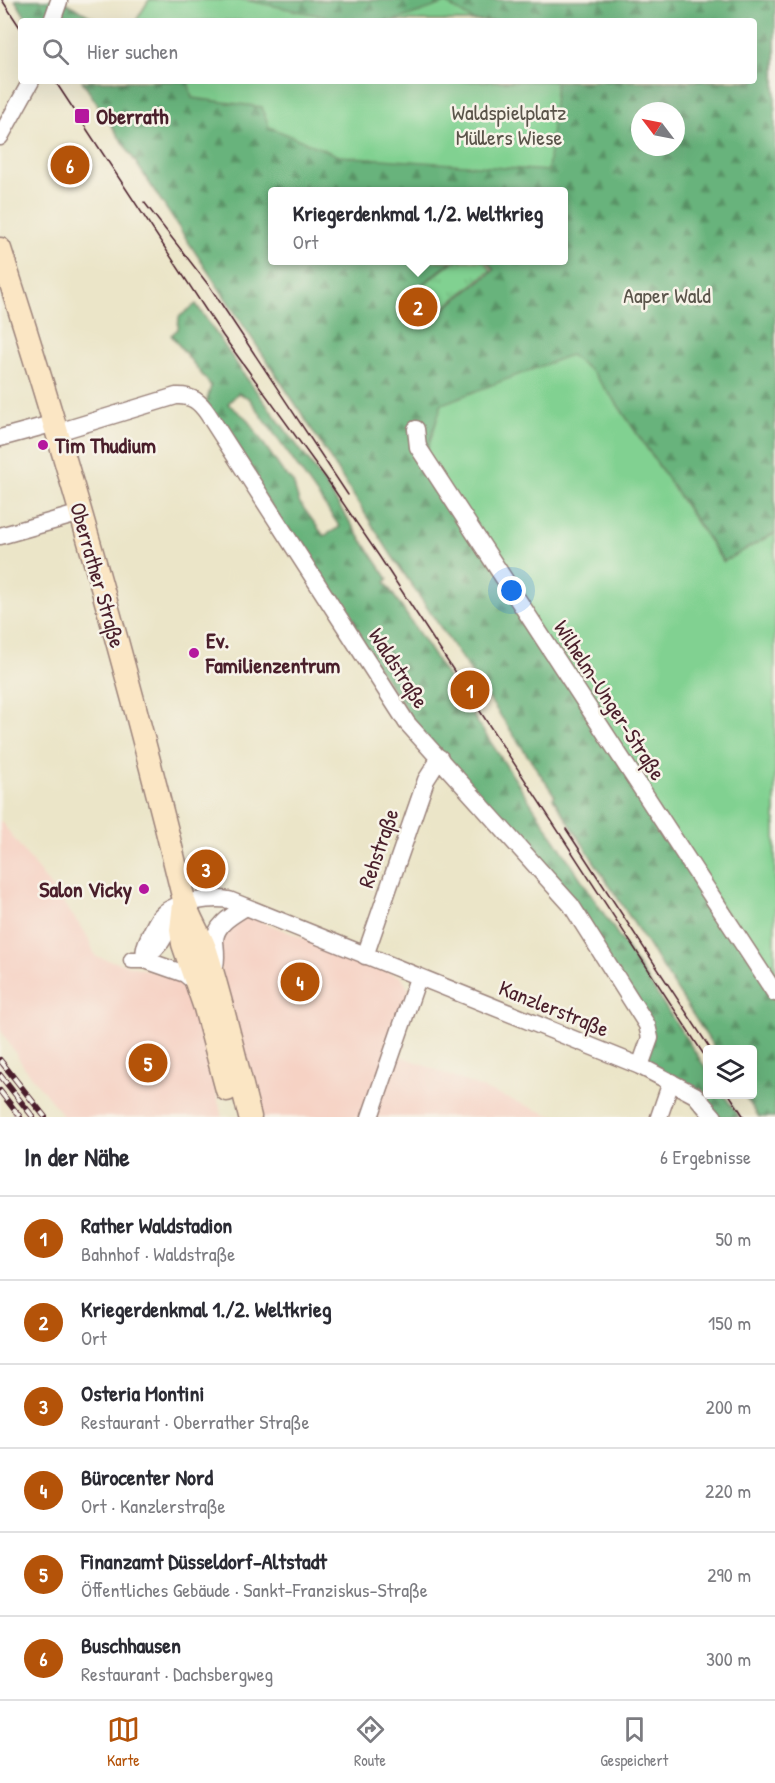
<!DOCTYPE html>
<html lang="de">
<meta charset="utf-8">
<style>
:root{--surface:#fff;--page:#f2f2f3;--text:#2b2b33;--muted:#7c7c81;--line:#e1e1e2;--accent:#b45309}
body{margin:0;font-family:"Patrick Hand",sans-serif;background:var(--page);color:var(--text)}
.controls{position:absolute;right:18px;bottom:18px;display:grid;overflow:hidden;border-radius:6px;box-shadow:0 6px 24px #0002}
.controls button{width:54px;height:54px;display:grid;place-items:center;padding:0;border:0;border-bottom:2px solid var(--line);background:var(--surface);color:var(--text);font:30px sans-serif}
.compass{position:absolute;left:631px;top:102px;width:54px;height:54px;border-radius:50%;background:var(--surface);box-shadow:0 6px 24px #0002;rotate:302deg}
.you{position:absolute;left:512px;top:591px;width:21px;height:21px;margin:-15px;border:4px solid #fff;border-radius:50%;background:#1a73e8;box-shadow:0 0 0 9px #1a73e833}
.badge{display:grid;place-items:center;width:39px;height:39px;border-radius:50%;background:var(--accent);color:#fff;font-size:20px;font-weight:700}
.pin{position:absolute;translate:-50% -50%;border:3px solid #fff;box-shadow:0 2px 6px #0006}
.popup{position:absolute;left:268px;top:187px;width:300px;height:78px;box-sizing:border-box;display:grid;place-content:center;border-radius:6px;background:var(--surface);filter:drop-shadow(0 2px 4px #0005);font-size:20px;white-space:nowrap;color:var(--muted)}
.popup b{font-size:22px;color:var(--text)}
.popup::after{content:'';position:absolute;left:50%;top:100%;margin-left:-12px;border:12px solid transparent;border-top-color:var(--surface)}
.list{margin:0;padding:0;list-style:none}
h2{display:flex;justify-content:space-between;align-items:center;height:78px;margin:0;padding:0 24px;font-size:26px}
h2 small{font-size:20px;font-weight:400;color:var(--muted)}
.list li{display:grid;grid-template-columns:39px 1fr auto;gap:18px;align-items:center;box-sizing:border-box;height:84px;padding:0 24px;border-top:2px solid var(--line)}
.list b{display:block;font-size:22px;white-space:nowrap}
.list p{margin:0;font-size:20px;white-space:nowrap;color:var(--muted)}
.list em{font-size:20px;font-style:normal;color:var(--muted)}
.icon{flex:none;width:33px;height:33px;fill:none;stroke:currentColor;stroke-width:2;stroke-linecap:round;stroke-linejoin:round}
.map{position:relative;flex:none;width:775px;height:1117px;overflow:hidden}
.search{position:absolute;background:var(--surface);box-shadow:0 6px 24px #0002;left:18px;right:18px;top:18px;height:66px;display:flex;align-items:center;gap:15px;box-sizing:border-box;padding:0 21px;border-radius:6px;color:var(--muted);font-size:22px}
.sheet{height:582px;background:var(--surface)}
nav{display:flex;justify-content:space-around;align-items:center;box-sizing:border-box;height:84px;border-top:2px solid var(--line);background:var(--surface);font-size:16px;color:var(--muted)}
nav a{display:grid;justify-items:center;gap:3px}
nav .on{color:var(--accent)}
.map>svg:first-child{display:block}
.built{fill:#f6d2c4}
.grass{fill:url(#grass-tufts);stroke:#66785e;stroke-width:1.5}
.forest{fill:url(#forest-firs);stroke:#596953;stroke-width:1.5;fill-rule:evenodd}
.park{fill:#81d191;stroke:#66785e;stroke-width:1.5}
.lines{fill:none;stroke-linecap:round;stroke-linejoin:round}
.street-casing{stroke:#9a827a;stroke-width:19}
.secondary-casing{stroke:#9a827a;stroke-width:25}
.street{stroke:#fff;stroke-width:16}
.secondary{stroke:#fbe6c4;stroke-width:22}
.tram{stroke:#4a1f2b;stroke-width:1.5}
.rail-casing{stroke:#4a1f2b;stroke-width:6}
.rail{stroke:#f7f3e8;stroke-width:4;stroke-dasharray:11;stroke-linecap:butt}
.poi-dot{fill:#b5179e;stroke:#f7f3e8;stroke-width:2}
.labels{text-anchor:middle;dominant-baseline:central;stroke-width:5;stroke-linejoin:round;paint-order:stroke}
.park-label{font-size:22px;fill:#5a544a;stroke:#f7f3e8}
.poi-label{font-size:22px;font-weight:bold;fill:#4a1f2b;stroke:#f7f3e8;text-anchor:start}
.street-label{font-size:22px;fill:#4a1f2b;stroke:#f7f3e8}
</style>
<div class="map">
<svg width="775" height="1117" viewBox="0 0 775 1117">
<defs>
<pattern id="grass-tufts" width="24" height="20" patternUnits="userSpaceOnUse" patternTransform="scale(1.5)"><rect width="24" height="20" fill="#81d191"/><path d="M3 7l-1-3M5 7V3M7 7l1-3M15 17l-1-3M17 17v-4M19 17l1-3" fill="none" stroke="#71b37d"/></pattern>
<pattern id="forest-firs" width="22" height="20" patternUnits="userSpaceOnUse" patternTransform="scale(1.5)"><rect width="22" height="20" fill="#68b37b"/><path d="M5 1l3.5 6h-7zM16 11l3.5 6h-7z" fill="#589165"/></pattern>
</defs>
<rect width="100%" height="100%" fill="#f7f3e8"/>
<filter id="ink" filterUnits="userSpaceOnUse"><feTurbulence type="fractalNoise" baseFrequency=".0167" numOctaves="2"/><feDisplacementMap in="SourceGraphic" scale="12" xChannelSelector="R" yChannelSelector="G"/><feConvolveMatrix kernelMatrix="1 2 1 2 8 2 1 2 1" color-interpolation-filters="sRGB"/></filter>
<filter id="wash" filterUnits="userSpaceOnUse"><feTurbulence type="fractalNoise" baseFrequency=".008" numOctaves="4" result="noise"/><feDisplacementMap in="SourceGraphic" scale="24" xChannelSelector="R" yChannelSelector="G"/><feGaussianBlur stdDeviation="1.35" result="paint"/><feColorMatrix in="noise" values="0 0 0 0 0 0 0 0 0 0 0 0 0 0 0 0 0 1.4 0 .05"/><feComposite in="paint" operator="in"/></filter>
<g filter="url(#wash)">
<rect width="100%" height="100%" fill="#ebe5c8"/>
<g class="built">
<polygon points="0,820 85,932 96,957 179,978 191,989 222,1117 64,1117 24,1067 0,1029"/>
<polygon points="241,913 402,977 410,991 396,1054 555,1117 257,1117 216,950 222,927"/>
</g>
<polygon class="grass" points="454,261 484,261 491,270 442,309 423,285"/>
<g class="forest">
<polygon points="15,0 61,0 99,21 28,21"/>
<path d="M149 0H775V533L724 562 615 401 592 372 442 404 425 457 775 988V1117H759L744 1095 752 1094V1050L715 1049 553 798 555 796 388 550 300 411 82 81H754V21H136ZM640 111H676V147H640ZM272 192H564V260L487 261 494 270 422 326 402 300 452 261 272 260Z"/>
<path d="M196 304 245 376 311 464 388 579 385 582 707 1070 708 1094 724 1095 739 1117H704L689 1098 647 1062 651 1038 577 911 428 743 205 407 211 386 171 335 178 329 179 317ZM238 393 249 398 340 527 324 536 299 502 293 482 283 472 246 418 228 404Z"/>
</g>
<g class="park">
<polygon points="149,0 245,0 346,21 136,21"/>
<polygon points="446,3 474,21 393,21"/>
<polygon points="188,81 556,81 548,171 339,156 269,127 262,107 192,98"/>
<polygon points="570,355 592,372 615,401 723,562 775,533 775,988 425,457 442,404"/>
</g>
</g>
<g filter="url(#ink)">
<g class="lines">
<g class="street-casing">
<g id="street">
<polyline points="52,21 59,1"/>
<polyline points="0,137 31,81"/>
<polyline points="416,429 418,447 775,993"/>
<path d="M58 432 176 396C192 395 200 402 208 414L407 723 571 905 647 1025 650 1038 640 1066"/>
<polyline points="0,438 55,423"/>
<polyline points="0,536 81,513"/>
<polyline points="365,956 426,780 440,758"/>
<polyline points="132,960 145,960 185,974 197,984"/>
<path d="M145 960C143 952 145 945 149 937 153 929 157 918 164 913 176 902 213 897 229 900L640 1066 695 1095 714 1117"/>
<polyline points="145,960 161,942 181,909"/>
<path d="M215 966C217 957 216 951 215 942 214 925 233 915 246 907"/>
<polyline points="370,1117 418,978"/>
<polyline points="659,1117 671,1082"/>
</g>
</g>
<g class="secondary-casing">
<g id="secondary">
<path d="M0 249C69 464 131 681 184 900 188 918 202 936 207 954 224 1008 236 1063 250 1117"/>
<polyline points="184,904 181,930 183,944 205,1008 227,1090"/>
</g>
</g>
<use href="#street" class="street"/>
<use href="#secondary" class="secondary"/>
<g class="tram">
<polyline points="2,0 21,29"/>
<polyline points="55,81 223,336 326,478 379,556 708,1061"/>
<polyline points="144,202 210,287 348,495"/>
<polyline points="566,829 711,1050"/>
<polyline points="729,1094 744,1117"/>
</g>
<g class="rail-casing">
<g id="rail">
<polyline points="0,1060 45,1117"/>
<polyline points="0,1075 33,1117"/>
<polyline points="0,1091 20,1117"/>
</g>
</g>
<use href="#rail" class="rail"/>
</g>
</g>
<g class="poi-dot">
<rect x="74" y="108" width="16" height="16" rx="3"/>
<circle cx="43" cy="445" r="6"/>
<circle cx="194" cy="653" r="6"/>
<circle cx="144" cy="889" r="6"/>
</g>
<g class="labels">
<g class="park-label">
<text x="509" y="112">Waldspielplatz<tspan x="509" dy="25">Müllers Wiese</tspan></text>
<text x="667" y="295">Aaper Wald</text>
</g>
<g class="poi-label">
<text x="96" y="116">Oberrath</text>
<text x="55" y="445">Tim Thudium</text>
<text x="206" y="640">Ev.<tspan x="206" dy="25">Familienzentrum</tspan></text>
<text x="132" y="889" text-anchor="end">Salon Vicky</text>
</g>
<g class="street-label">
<text transform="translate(98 575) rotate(74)">Oberrather Straße</text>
<text transform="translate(399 668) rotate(57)">Waldstraße</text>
<text transform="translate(610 700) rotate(57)">Wilhelm-Unger-Straße</text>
<text transform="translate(378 848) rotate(-71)">Rehstraße</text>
<text transform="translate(554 1008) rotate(22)">Kanzlerstraße</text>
</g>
</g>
</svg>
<div class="controls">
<button><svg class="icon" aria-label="layers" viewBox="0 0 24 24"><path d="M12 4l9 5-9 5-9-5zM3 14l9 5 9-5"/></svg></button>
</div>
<svg class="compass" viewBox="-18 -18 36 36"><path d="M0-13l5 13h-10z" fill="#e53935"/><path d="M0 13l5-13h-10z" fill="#7c7c81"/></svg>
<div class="you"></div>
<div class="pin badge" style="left:470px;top:690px">1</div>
<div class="pin badge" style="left:418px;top:307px">2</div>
<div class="popup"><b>Kriegerdenkmal 1./2. Weltkrieg</b>Ort</div>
<div class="pin badge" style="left:206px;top:869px">3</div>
<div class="pin badge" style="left:300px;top:982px">4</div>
<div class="pin badge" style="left:148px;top:1063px">5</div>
<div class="pin badge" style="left:70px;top:165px">6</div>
<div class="search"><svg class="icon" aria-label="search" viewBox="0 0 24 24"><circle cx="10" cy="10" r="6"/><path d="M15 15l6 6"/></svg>Hier suchen</div>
</div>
<section class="sheet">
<h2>In der Nähe<small>6 Ergebnisse</small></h2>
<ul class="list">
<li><span class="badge">1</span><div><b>Rather Waldstadion</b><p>Bahnhof · Waldstraße</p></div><em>50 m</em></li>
<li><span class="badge">2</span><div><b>Kriegerdenkmal 1./2. Weltkrieg</b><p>Ort</p></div><em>150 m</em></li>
<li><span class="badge">3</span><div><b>Osteria Montini</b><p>Restaurant · Oberrather Straße</p></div><em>200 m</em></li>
<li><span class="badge">4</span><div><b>Bürocenter Nord</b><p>Ort · Kanzlerstraße</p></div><em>220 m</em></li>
<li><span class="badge">5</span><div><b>Finanzamt Düsseldorf-Altstadt</b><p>Öffentliches Gebäude · Sankt-Franziskus-Straße</p></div><em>290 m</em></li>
<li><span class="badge">6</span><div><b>Buschhausen</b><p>Restaurant · Dachsbergweg</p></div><em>300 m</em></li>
</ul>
</section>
<nav>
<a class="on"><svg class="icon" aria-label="map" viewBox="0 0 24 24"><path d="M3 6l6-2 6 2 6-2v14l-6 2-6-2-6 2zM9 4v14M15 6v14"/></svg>Karte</a>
<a><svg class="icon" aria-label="directions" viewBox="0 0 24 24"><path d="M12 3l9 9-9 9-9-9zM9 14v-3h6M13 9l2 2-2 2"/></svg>Route</a>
<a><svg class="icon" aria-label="saved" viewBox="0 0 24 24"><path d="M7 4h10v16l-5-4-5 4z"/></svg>Gespeichert</a>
</nav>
